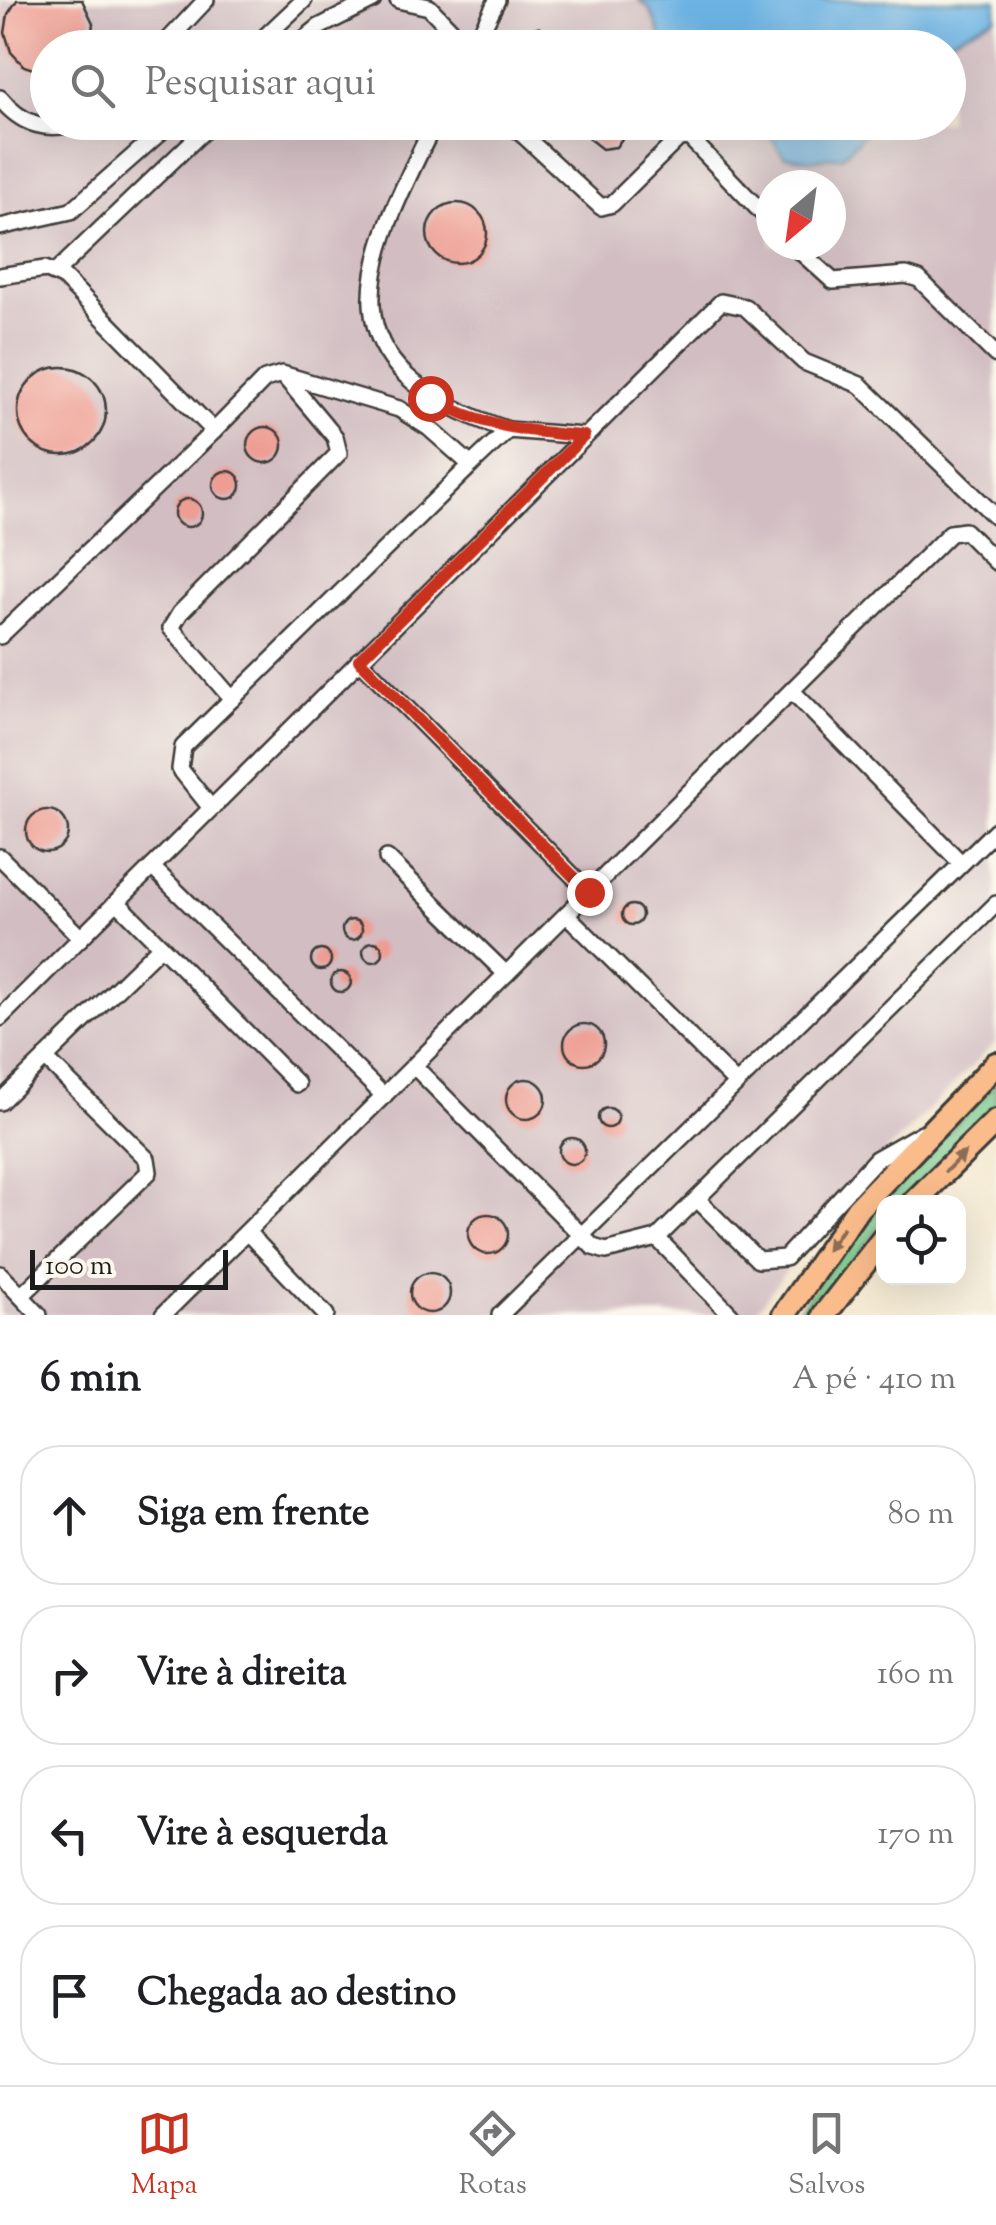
<!DOCTYPE html>
<html lang="pt">
<meta charset="utf-8">
<style>
:root{--surface:#fff;--page:#f6f6f6;--text:#202124;--muted:#757577;--line:#e0e0e0;--accent:#c8321e}
body{margin:0;font-family:"Sorts Mill Goudy",serif;background:var(--page);color:var(--text)}
.controls{position:absolute;right:30px;bottom:30px;display:grid;overflow:hidden;border-radius:20px;box-shadow:0 10px 40px #0002}
.controls button{width:90px;height:90px;display:grid;place-items:center;padding:0;border:0;border-bottom:2px solid var(--line);background:var(--surface);color:var(--text);font:50px sans-serif}
.compass{position:absolute;left:756px;top:170px;width:90px;height:90px;border-radius:50%;background:var(--surface);box-shadow:0 10px 40px #0002;rotate:209deg}
.scale{position:absolute;left:30px;bottom:25px;width:198px;box-sizing:border-box;padding-left:10px;border:5px solid #1c1c1c;border-top:0;font-size:28px;line-height:35px;white-space:nowrap;color:#1c1c1c;-webkit-text-stroke:8px #fbf7ec;paint-order:stroke}
.stop{position:absolute;width:30px;height:30px;margin:-22px;border:8px solid #c8321e;border-radius:50%;background:#fff}
.stop.end{background:#c8321e;border-color:#fff;box-shadow:0 2px 10px #0008}
.list{margin:0;padding:0;list-style:none}
h2{display:flex;justify-content:space-between;align-items:center;height:130px;margin:0;padding:0 40px;font-size:42px}
h2 small{font-size:32px;font-weight:400;color:var(--muted)}
.list li{display:grid;grid-template-columns:65px 1fr auto;gap:30px;align-items:center;box-sizing:border-box;height:140px;margin:0 20px 20px;padding:0 20px;border:2px solid var(--line);border-radius:40px}
.list b{display:block;font-size:38px;white-space:nowrap}
.list em{font-size:32px;font-style:normal;color:var(--muted)}
.icon{flex:none;width:55px;height:55px;fill:none;stroke:currentColor;stroke-width:2;stroke-linecap:round;stroke-linejoin:round}
.map{position:relative;flex:none;width:996px;height:1315px;overflow:hidden}
.search{position:absolute;background:var(--surface);box-shadow:0 10px 40px #0002;left:30px;right:30px;top:30px;height:110px;display:flex;align-items:center;gap:25px;box-sizing:border-box;padding:0 35px;border-radius:55px;color:var(--muted);font-size:38px}
.sheet{height:770px;background:var(--surface)}
nav{display:flex;justify-content:space-around;align-items:center;box-sizing:border-box;height:140px;border-top:2px solid var(--line);background:var(--surface);font-size:28px;color:var(--muted)}
nav a{display:grid;justify-items:center;gap:5px}
nav .on{color:var(--accent)}
.map>svg:first-child{display:block}
.industrial{fill:#d2bec2;fill-rule:evenodd}
.green{fill:#74c78a;stroke:#487253;stroke-width:2.5}
.water{fill:#6db4e4;stroke:#446880;stroke-width:2.5}
.building{fill:#ee9d93}
.lines{fill:none;stroke-linecap:round;stroke-linejoin:round}
.minor-casing{stroke:#3c3a37;stroke-width:20}
.highway-casing{stroke:#3c3a37;stroke-width:28}
.minor{stroke:#fff;stroke-width:15}
.highway{stroke:#fabc8b;stroke-width:22}
.oneway{fill:#8b6c54}
.route{stroke:#c8321e;stroke-width:12}
</style>
<div class="map">
<svg width="996" height="1315" viewBox="0 0 996 1315">
<rect width="100%" height="100%" fill="#fbf7ec"/>
<filter id="ink" filterUnits="userSpaceOnUse"><feTurbulence type="fractalNoise" baseFrequency=".01" numOctaves="2"/><feDisplacementMap in="SourceGraphic" scale="20" xChannelSelector="R" yChannelSelector="G"/><feConvolveMatrix kernelMatrix="1 2 1 2 8 2 1 2 1" color-interpolation-filters="sRGB"/></filter>
<filter id="wash" filterUnits="userSpaceOnUse"><feTurbulence type="fractalNoise" baseFrequency=".0048" numOctaves="4" result="noise"/><feDisplacementMap in="SourceGraphic" scale="40" xChannelSelector="R" yChannelSelector="G"/><feGaussianBlur stdDeviation="2.25" result="paint"/><feColorMatrix in="noise" values="0 0 0 0 0 0 0 0 0 0 0 0 0 0 0 0 0 1.4 0 .05"/><feComposite in="paint" operator="in"/></filter>
<g filter="url(#wash)">
<rect width="100%" height="100%" fill="#f3e7ce"/>
<path class="industrial" d="M0 0H996V1042L840 1199 753 1315H0ZM48 48H948V122H48ZM771 185H831V245H771Z"/>
<path class="green" d="M996 1083V1105L901 1202H884L883 1222 813 1315H795C856 1230 922 1156 996 1083Z"/>
<g class="water">
<polygon points="639,0 996,0 996,17 934,47 666,48 650,9"/>
<polygon points="762,123 874,123 843,156 810,160 784,156"/>
</g>
<g id="blocks">
<g class="building">
<polygon points="17,0 82,0 93,23 90,48 48,48 48,74 24,66 11,52 5,33 8,14"/>
<polygon points="537,27 552,33 558,48 517,48 523,33"/>
<polygon points="314,122 353,122 335,135"/>
<polygon points="586,122 626,122 626,133 616,147 602,149 588,138"/>
<circle cx="457" cy="233" r="30"/>
<circle cx="62" cy="411" r="44"/>
<circle cx="265" cy="445" r="18"/>
<circle cx="227" cy="485" r="14"/>
<circle cx="188" cy="513" r="14"/>
<circle cx="47" cy="831" r="21"/>
<circle cx="632" cy="915" r="10"/>
<circle cx="352" cy="930" r="10"/>
<circle cx="373" cy="952" r="10"/>
<circle cx="321" cy="960" r="10"/>
<circle cx="341" cy="982" r="10"/>
<circle cx="584" cy="1044" r="20"/>
<circle cx="526" cy="1099" r="20"/>
<circle cx="608" cy="1118" r="10"/>
<circle cx="572" cy="1151" r="13"/>
<circle cx="488" cy="1234" r="20"/>
<circle cx="430" cy="1293" r="20"/>
</g>
</g>
</g>
<g filter="url(#ink)">
<use href="#blocks" fill-opacity="0" stroke="#3c3a37" stroke-width="2.5"/>
<g class="lines">
<g class="minor-casing">
<g id="minor">
<polyline points="398,0 429,7 468,48"/>
<polyline points="161,48 206,0"/>
<polyline points="253,48 304,0"/>
<polyline points="293,48 319,27 373,0"/>
<polyline points="473,48 497,0"/>
<path d="M0 98C22 126 48 132 82 122"/>
<path d="M435 122C362 268 316 365 508 430"/>
<polyline points="509,122 601,207 612,204 679,138 689,137 771,222"/>
<polyline points="0,227 71,211 172,122"/>
<polyline points="793,245 833,281 906,275 919,279 996,355"/>
<polyline points="56,272 213,122"/>
<polyline points="0,276 45,269 63,277 214,431 265,379 282,374 399,409 429,428 471,465 183,747 180,769 211,808"/>
<polyline points="471,465 508,430 584,436"/>
<polyline points="0,636 214,431"/>
<polyline points="359,660 589,892"/>
<polyline points="792,691 961,863"/>
<polyline points="232,699 171,628 180,613 339,453 335,437 283,375"/>
<polyline points="0,857 81,938"/>
<polyline points="387,858 506,974"/>
<polyline points="152,867 384,1096"/>
<polyline points="567,915 736,1083"/>
<polyline points="161,946 297,1084"/>
<polyline points="0,1018 721,302 745,307 804,362 860,385 996,517"/>
<polyline points="414,1066 593,1247 606,1251 657,1238 996,904"/>
<polyline points="0,1102 161,946 117,902"/>
<polyline points="697,1199 758,1260 785,1258 876,1159 922,1133"/>
<polyline points="247,1232 326,1315"/>
<polyline points="657,1238 731,1315"/>
<polyline points="0,1274 39,1315"/>
<polyline points="21,1296 149,1172 147,1159 45,1058"/>
<polyline points="163,1315 950,533 965,531 996,562"/>
<polyline points="500,1315 996,830"/>
</g>
</g>
<g class="highway-casing">
<g id="highway">
<polyline points="914,1202 996,1121"/>
<polyline points="784,1315 858,1208 996,1064"/>
<polyline points="824,1315 884,1238"/>
</g>
</g>
<use href="#minor" class="minor"/>
<use href="#highway" class="highway"/>
</g>
<defs><path id="oneway-solid" d="M-6-.8H1V-3.2L6.5 0L1 3.2V.8H-6Z" transform="scale(2.5)"/></defs>
<g class="oneway">
<use href="#oneway-solid" transform="translate(955 1162) rotate(-45)"/>
<use href="#oneway-solid" transform="translate(835 1239) rotate(126)"/>
</g>
</g>
<g class="lines" filter="url(#ink)">
<path class="route" d="M430 398C480 426 528 432 584 436L359 660 589 892"/>
</g>
</svg>
<div class="controls">
<button><svg class="icon" aria-label="locate" viewBox="0 0 24 24"><circle cx="12" cy="12" r="6"/><path d="M12 2v4M12 18v4M2 12h4M18 12h4"/></svg></button>
</div>
<svg class="compass" viewBox="-18 -18 36 36"><path d="M0-13l5 13h-10z" fill="#e53935"/><path d="M0 13l5-13h-10z" fill="#757577"/></svg>
<div class="scale">100 m</div>
<div class="stop" style="left:430px;top:398px"></div>
<div class="stop end" style="left:589px;top:892px"></div>
<div class="search"><svg class="icon" aria-label="search" viewBox="0 0 24 24"><circle cx="10" cy="10" r="6"/><path d="M15 15l6 6"/></svg>Pesquisar aqui</div>
</div>
<section class="sheet">
<h2>6 min<small>A pé · 410 m</small></h2>
<ul class="list">
<li><svg class="icon" aria-label="ahead" viewBox="0 0 24 24"><path d="M12 20V5M6 11l6-6 6 6"/></svg><div><b>Siga em frente</b></div><em>80 m</em></li>
<li><svg class="icon" aria-label="right" viewBox="0 0 24 24"><path d="M7 20v-9h11M14 6l5 5-5 5"/></svg><div><b>Vire à direita</b></div><em>160 m</em></li>
<li><svg class="icon" aria-label="left" viewBox="0 0 24 24"><path d="M17 20v-9H6M10 6l-5 5 5 5"/></svg><div><b>Vire à esquerda</b></div><em>170 m</em></li>
<li><svg class="icon" aria-label="arrive" viewBox="0 0 24 24"><path d="M6 21V4h12l-3 4 3 4H6"/></svg><div><b>Chegada ao destino</b></div></li>
</ul>
</section>
<nav>
<a class="on"><svg class="icon" aria-label="map" viewBox="0 0 24 24"><path d="M3 6l6-2 6 2 6-2v14l-6 2-6-2-6 2zM9 4v14M15 6v14"/></svg>Mapa</a>
<a><svg class="icon" aria-label="directions" viewBox="0 0 24 24"><path d="M12 3l9 9-9 9-9-9zM9 14v-3h6M13 9l2 2-2 2"/></svg>Rotas</a>
<a><svg class="icon" aria-label="saved" viewBox="0 0 24 24"><path d="M7 4h10v16l-5-4-5 4z"/></svg>Salvos</a>
</nav>
